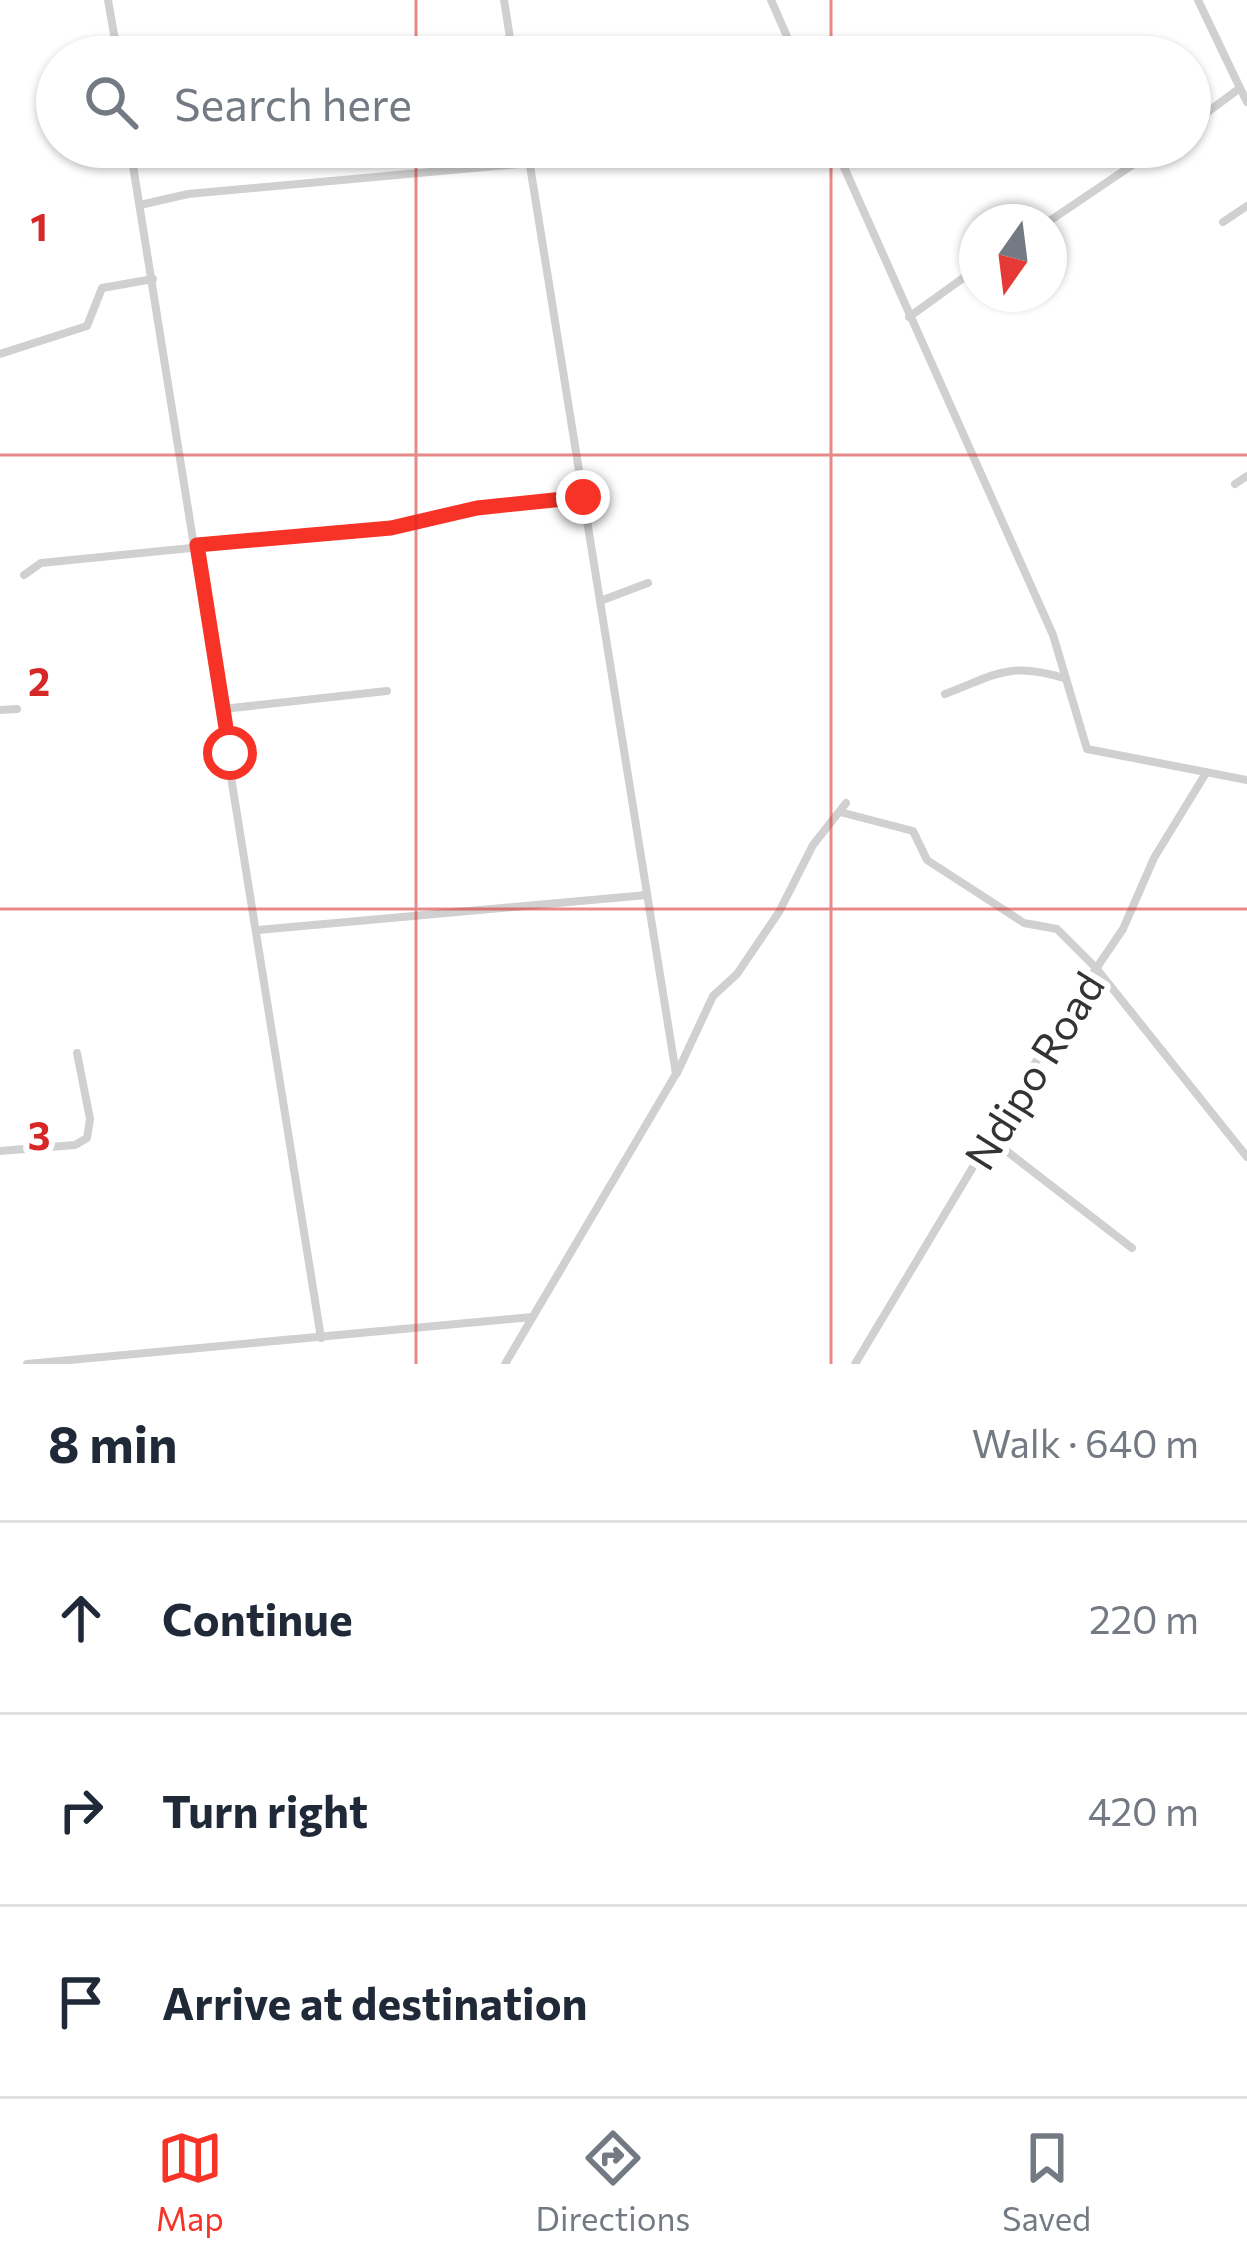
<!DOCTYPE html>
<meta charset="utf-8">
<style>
:root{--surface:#fff;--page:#f6f6f7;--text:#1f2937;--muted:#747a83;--line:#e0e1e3;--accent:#f73327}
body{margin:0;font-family:Commissioner,sans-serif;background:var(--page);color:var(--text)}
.compass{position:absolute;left:959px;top:204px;width:108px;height:108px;border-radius:50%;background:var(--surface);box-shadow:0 3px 9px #0004;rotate:194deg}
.stop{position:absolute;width:36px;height:36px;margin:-27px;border:9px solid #f73327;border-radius:50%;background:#fff}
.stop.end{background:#f73327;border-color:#fff;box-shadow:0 3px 12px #0008}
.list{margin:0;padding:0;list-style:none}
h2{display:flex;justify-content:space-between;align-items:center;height:156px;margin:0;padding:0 48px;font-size:51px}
h2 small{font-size:39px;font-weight:400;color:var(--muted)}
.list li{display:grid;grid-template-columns:78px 1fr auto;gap:36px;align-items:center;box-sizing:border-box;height:192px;padding:0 48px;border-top:3px solid var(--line)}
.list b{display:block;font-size:45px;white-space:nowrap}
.list em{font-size:39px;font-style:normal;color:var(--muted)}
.icon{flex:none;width:66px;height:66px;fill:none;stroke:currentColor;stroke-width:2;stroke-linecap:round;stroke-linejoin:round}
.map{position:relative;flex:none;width:1247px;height:1364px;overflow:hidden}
.search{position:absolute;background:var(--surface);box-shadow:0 3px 9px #0004;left:36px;right:36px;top:36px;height:132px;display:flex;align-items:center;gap:30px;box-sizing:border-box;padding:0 42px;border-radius:66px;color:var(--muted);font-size:45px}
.sheet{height:732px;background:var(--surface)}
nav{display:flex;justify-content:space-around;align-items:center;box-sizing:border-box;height:168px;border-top:3px solid var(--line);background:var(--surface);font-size:33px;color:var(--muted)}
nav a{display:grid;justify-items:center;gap:6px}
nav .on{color:var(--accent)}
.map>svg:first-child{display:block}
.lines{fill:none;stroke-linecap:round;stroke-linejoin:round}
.street{stroke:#d0d0d0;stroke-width:8}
.route{stroke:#f73327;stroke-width:15}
.grid{fill:none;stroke:#d62828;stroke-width:3;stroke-opacity:0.55}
.labels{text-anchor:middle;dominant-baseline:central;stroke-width:12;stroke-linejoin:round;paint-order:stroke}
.street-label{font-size:42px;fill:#333;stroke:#fff}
.grid-label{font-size:39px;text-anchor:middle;font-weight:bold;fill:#d62828;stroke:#fff;stroke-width:12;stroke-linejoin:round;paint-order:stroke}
</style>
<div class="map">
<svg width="1247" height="1364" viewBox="0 0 1247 1364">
<rect width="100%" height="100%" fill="#fff"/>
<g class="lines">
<g class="street">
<polyline points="108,0 118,57"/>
<polyline points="504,0 513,57"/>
<polyline points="771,0 796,57"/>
<polyline points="1240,88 1247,102"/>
<polyline points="1190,125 1240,88 1198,0"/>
<polyline points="130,147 321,1338"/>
<polyline points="835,147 1053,635 1087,749 1247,780"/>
<polyline points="140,205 188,194 530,163"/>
<polyline points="1048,222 1159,147"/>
<polyline points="1223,222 1247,206"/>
<polyline points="909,317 977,268"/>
<polyline points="0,354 87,326 102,288 153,279"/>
<polyline points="1235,484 1247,476"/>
<polyline points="24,575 41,563 391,528 477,508 583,498"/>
<polyline points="600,601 648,583"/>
<path d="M945 694C996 675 1008 661 1064 678"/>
<polyline points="223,709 387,691"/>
<polyline points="0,710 17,709"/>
<polyline points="840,812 913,831 927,860 1024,923 1057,929 1096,968 1247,1157"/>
<polyline points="258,930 647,895"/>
<polyline points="677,1073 713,996 737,974 779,912 813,845 846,803"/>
<polyline points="991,1139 1132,1248"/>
<polyline points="0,1151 75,1145 87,1138 90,1119 77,1053"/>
<polyline points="27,1364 532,1317"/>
<polyline points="505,1364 676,1074 527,147"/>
<polyline points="855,1364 1061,1020 1123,929 1154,858 1206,773"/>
</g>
</g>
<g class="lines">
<polyline class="route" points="230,753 197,545 391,528 477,508 583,497"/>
</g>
<path class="grid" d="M416 0V57M831 0V57M416 147V1364M831 147V1364M0 455H1247M0 909H1247"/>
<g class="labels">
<g class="street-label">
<text transform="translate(1033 1070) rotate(-58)">Ndipo Road</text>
</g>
</g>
<g class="grid-label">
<text x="39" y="241">1</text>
<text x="39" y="696">2</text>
<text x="39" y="1150">3</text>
</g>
</svg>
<svg class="compass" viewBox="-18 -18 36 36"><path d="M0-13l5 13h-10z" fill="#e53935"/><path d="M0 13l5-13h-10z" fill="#747a83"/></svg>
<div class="stop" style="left:230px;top:753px"></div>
<div class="stop end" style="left:583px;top:497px"></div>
<div class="search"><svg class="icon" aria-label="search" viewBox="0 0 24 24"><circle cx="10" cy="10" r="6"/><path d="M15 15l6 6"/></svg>Search here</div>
</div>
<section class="sheet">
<h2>8 min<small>Walk · 640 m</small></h2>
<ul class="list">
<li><svg class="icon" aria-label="ahead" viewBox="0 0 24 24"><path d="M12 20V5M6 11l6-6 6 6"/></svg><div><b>Continue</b></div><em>220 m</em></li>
<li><svg class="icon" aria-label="right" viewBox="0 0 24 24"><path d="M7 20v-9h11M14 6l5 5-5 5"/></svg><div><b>Turn right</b></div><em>420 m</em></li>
<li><svg class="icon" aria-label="arrive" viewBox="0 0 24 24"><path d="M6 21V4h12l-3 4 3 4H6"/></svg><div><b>Arrive at destination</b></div></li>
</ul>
</section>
<nav>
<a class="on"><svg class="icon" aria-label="map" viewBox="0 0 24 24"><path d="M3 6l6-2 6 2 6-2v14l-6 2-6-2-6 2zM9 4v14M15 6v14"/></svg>Map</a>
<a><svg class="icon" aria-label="directions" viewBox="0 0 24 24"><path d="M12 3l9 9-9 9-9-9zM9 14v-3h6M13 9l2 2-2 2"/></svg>Directions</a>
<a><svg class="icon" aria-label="saved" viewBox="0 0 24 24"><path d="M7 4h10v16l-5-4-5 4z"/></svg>Saved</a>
</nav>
